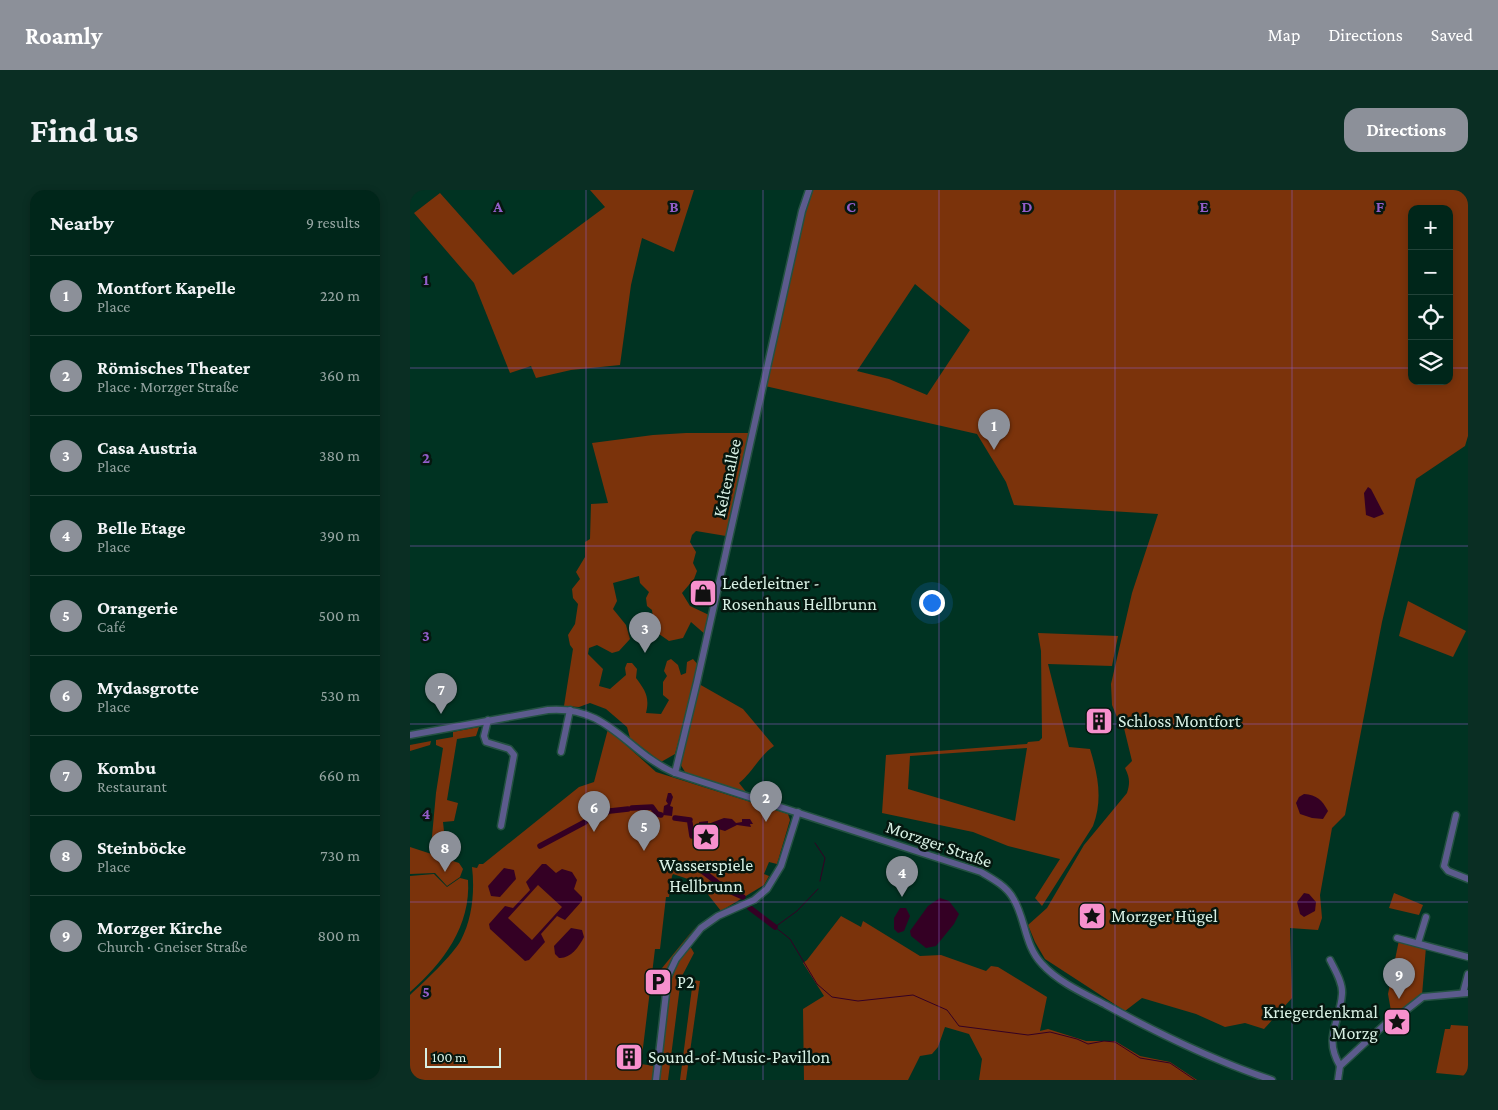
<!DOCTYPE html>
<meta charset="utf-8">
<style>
:root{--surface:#00261a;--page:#0a2e23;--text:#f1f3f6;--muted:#95a5a2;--line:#224339;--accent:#8c9099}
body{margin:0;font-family:"Crimson Pro",serif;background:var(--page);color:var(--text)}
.controls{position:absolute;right:15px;top:15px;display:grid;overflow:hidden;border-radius:10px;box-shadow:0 2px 8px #0003}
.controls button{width:45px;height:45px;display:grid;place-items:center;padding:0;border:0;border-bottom:1px solid var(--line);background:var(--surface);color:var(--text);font:25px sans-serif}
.scale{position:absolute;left:15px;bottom:12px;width:76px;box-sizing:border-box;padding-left:5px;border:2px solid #d8f0e4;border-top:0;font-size:14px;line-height:18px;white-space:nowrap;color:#d8f0e4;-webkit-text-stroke:4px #05170f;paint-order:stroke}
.you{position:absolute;left:521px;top:412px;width:18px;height:18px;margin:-12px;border:4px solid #fff;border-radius:50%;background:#1a73e8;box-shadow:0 0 0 8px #1a73e833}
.badge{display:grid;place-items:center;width:32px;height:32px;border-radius:50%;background:var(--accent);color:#fff;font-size:16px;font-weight:700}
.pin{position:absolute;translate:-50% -41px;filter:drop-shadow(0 1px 2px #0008)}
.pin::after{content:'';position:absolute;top:26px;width:18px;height:15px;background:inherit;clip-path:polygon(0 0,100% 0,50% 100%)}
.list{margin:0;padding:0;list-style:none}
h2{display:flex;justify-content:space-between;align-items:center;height:65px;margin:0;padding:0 20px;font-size:21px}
h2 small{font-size:16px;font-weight:400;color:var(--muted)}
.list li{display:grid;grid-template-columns:32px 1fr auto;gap:15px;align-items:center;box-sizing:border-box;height:80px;padding:0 20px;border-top:1px solid var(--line)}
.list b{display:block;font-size:19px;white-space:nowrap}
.list p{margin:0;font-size:16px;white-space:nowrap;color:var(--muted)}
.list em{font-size:16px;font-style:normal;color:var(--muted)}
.icon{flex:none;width:28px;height:28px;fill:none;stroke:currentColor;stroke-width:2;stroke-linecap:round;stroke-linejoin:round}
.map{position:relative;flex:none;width:1058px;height:890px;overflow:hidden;border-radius:15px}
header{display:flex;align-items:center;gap:30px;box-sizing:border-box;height:70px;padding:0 25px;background:var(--accent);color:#fff}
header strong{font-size:24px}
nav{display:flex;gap:28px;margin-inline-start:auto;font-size:18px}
.intro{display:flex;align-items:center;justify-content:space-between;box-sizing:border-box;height:120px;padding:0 30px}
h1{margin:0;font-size:35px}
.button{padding:12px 22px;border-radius:15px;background:var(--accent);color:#fff;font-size:18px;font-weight:700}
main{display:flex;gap:30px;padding:0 30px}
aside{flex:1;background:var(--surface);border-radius:15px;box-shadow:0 2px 8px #0003}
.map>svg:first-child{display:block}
.green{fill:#7b330b;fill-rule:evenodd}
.water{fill:#340024;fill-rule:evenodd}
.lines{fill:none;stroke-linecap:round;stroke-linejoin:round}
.stream{stroke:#340024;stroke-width:1}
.canal{stroke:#340024;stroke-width:5.5}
.minor-casing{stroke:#235141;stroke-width:9}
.minor{stroke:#5c5b8d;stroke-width:6}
.grid{fill:none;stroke:#925dc8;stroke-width:1;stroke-opacity:0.55}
.labels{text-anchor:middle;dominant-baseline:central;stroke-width:5;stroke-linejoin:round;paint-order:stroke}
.street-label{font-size:18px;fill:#d8f0e4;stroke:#05170f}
.poi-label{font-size:18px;fill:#d8f0e4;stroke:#05170f;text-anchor:start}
.grid-label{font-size:16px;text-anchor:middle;font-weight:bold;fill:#925dc8;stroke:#05170f;stroke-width:5;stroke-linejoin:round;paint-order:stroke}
</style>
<header>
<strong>Roamly</strong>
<nav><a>Map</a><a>Directions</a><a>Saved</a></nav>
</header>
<div class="intro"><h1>Find us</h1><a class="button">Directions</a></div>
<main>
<aside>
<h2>Nearby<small>9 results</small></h2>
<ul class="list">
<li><span class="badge">1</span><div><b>Montfort Kapelle</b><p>Place</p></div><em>220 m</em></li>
<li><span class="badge">2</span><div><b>Römisches Theater</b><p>Place · Morzger Straße</p></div><em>360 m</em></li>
<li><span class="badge">3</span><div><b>Casa Austria</b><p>Place</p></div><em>380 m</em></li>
<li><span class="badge">4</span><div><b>Belle Etage</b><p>Place</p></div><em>390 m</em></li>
<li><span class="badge">5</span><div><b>Orangerie</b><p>Café</p></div><em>500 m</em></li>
<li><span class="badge">6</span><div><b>Mydasgrotte</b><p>Place</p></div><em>530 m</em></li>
<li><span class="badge">7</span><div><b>Kombu</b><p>Restaurant</p></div><em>660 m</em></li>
<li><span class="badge">8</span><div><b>Steinböcke</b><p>Place</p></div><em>730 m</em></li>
<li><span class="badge">9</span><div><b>Morzger Kirche</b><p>Church · Gneiser Straße</p></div><em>800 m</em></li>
</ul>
</aside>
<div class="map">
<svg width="1058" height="890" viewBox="0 0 1058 890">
<rect width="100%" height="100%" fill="#032"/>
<g class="green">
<polygon points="180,0 284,0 264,62 232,48 221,95 210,175 161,180 126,188 121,176 100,183 64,93 4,23 30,3 103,85 195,17"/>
<path d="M402 0H1058V246L1055 256 1006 289 972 432 935 625 922 638 910 705 912 728 908 740 880 738 882 808 854 839 835 833 815 837 786 824 732 808 715 821 635 769 625 752 618 735 637 718 674 655 717 603C720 593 720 588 715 578L722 571 713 534 709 532 702 515 701 494 722 403 748 324 604 315 596 292 567 244 355 196 393 22ZM1002 19H1039V191H1002ZM505 94 560 140 517 205 479 189 447 181Z"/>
<path d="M276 243H340L316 346 286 341 282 345 280 352 286 362 283 373 287 381 284 389 272 403 280 416 299 425 296 445 281 432 273 448 259 451 239 437 243 428 242 420 237 416 236 408 239 402 230 393 229 386 203 393 207 411 203 419 216 435 220 449 209 461 202 463 187 455 179 458 178 464 193 479 189 496 200 499 216 485 215 478 217 473H222L227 479 226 488C235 500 240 507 236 523L251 524 259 510 253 505V492L257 486 254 481 257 471 261 469 268 475 271 485 276 483 277 472 283 469 289 476 265 564 251 572 220 548 217 537 196 519 180 513 169 517 154 516 163 459 160 455 158 445 165 434 168 414 163 408 162 399 170 389 166 382 175 367V352L180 349 181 314 198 313 182 253 243 245Z"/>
<polygon points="998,411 1056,441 1043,467 989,446"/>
<path d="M628 443 708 446 702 476 638 474 659 557 680 559C688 585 693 610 683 636L632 716 625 708 650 669 598 656 563 642 472 623 476 565 617 554 618 552 629 551 632 548 631 461ZM617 558 605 631 498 599 500 566Z"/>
<path d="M289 494 333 519 364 556C349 566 343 582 329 593L337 603 282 586 275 582 269 572Z"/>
<polygon points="69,537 66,546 47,549 37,610 48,613 44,631 33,632 35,651 47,656 48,666 21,657 26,603 33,558 26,555 26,550 43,547 43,542"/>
<path d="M198 539 246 582 378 624 380 630 367 674 359 672 354 684 359 686 354 695 311 721 285 688 281 690 263 684 262 686 259 707H256L250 759H245L231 874 244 876 242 890H0V805C13 793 43 765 51 750 62 729 65 702 62 677L67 678 69 674H73L169 597 184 592Z"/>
<polygon points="21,551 20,555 0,561 0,555"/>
<polygon points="0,657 49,673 53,679 50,687 37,696 25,683 0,684"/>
<path d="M24 684 37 697 50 688 58 690C61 736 33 773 0 802V686Z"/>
<polygon points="984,703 1013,715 1009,725 979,718"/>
<polygon points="431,726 451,737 453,731 510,766 531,765 576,781 581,776 588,777 637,807 630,841 638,839 676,851 705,851 730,866 760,872 787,890 569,890 572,869 559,844 535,837 528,857 522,864 510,866 498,890 394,890 393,819 414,806 393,773 397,770"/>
<polygon points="287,735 265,764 256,782 250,784 248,783"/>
<polygon points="989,750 1016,757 1012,805 989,823 983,823 981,821 978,804"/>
<polygon points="280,756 284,763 271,788 258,890 249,890 262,788 269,770"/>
<polygon points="283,790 290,791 276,890 270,890"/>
<polygon points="1041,835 1058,836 1058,886 1026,883 1035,839 1040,839"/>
</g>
<g class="water">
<polygon points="958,297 961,299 974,324 964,328 956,325 954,303"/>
<polygon points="258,603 261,603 263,607 260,616 263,617 262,626 253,625 254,616 258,614 256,611"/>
<path d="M894 604C907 605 912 610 918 621L913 629 902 628 890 624 886 613 889 607Z"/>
<polygon points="314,628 322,629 326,633 332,632 332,629 340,629 343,634 340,634 341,637 327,635 315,641 298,636 298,640 290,640 289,637 285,637 285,635 289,635 289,632 298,631 298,634"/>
<path d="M132 674H136L146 683 152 679 162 682 167 690 164 699 172 707V711L155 730 147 726 131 744 135 752 119 770 115 771 80 739 79 734 95 716 103 718 120 700 116 692ZM128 695 152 717 122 750 98 728Z"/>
<polygon points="94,678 104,680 106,689 90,707 81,706 78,696"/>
<polygon points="894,703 899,704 906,712 905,721 894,727 890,724 887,712"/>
<polygon points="530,708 539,711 549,724 544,734 526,756 516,758 501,746 500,741 518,716"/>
<polygon points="490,718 496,718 500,726 494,741 488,743 484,739 484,728"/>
<path d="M161 738 172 740 174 747C169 757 160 769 149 768L145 764 144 756Z"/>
</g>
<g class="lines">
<g class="stream">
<polyline points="405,653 415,668 410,691"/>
<polyline points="408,699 387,721 365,737 380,749 407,794 422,807 448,811 503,805 537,820 549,836 618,845 640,842 667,849 678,854 694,851 705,852 730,868 760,873 785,890"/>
</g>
<g class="canal">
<polyline points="222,618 242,617 247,624 251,625"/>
<polyline points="265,628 280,630"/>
<polyline points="179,629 200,621 218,619"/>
<polyline points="280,633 282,646"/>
<polyline points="130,656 175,632"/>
<polyline points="287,677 317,700 333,707"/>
<polyline points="340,718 365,737"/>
</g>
<g class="minor-casing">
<g id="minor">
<polyline points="78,530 74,546 76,552 99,559 104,565 91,636"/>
<path d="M0 545 138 520C199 515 216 562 265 583L571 682C583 689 596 696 603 708 616 729 614 755 632 774 648 792 675 804 696 815 749 844 805 871 862 890"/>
<polyline points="151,562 160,520"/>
<polyline points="265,583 287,492 392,21 399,0"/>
<polyline points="1046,625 1034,676 1038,681 1058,689"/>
<polyline points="987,748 1058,767"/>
<polyline points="1008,753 1016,727"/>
<path d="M920 770C925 780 933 793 932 804 930 833 913 847 930 876"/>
<polyline points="1053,803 1058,784"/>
<polyline points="246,890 258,786 266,769 291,738 308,726 344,710 357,699 371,676 388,622"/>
<polyline points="928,890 930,876 983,827 989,826 1013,807 1058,803"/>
</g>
</g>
<use href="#minor" class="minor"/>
</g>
<path class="grid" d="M176 0V890M353 0V890M529 0V890M705 0V890M882 0V890M0 178H1002M1039 178H1058M0 356H1058M0 534H1058M0 712H1058"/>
<defs>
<g id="shop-square" transform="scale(1.4375)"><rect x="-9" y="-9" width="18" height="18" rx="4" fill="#f790cd" stroke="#05170f"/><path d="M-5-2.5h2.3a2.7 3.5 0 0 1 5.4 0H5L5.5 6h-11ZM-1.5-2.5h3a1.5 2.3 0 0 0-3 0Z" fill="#111"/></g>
<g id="building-square" transform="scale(1.4375)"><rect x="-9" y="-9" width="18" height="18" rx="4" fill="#f790cd" stroke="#05170f"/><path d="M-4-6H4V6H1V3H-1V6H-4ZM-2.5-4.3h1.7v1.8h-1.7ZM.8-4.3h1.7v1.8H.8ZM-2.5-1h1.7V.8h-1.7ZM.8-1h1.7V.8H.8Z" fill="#111"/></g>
<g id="sight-square" transform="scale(1.4375)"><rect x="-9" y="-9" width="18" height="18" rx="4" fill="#f790cd" stroke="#05170f"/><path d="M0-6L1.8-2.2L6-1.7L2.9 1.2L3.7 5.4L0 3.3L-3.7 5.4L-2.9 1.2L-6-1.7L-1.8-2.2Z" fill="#111"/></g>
<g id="parking-square" transform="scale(1.4375)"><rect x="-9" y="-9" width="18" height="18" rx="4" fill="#f790cd" stroke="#05170f"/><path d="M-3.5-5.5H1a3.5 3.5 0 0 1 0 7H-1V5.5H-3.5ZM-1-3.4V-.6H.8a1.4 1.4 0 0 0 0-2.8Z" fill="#111"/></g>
</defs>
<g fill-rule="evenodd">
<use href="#shop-square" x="293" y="403"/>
<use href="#building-square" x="689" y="531"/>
<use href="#sight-square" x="296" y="647"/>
<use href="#sight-square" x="682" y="726"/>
<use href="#parking-square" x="248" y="792"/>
<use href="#sight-square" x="987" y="832"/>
<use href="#building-square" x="219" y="867"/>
</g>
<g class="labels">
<g class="street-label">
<text transform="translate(317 288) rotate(-78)">Keltenallee</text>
<text transform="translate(529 654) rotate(19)">Morzger Straße</text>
</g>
<g class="poi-label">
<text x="312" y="393">Lederleitner -<tspan x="312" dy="21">Rosenhaus Hellbrunn</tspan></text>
<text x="708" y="531">Schloss Montfort</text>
<text x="296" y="675" text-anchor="middle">Wasserspiele<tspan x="296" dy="21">Hellbrunn</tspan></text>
<text x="701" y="726">Morzger Hügel</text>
<text x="267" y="792">P2</text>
<text x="968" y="822" text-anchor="end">Kriegerdenkmal<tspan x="968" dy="21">Morzg</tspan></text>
<text x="238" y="867">Sound-of-Music-Pavillon</text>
</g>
</g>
<g class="grid-label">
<text x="88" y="22">A</text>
<text x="264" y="22">B</text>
<text x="441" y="22">C</text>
<text x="617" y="22">D</text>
<text x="794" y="22">E</text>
<text x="970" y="22">F</text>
<text x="16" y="95">1</text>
<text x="16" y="273">2</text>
<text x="16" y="451">3</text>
<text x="16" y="629">4</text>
<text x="16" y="807">5</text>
</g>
</svg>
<div class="controls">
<button>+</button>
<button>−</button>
<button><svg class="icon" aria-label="locate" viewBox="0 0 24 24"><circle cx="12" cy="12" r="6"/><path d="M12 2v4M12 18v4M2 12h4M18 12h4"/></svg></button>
<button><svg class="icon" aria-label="layers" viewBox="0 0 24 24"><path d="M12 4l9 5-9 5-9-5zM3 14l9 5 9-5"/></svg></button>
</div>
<div class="scale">100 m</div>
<div class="you"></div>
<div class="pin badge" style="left:584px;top:260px">1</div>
<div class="pin badge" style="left:356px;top:632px">2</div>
<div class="pin badge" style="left:235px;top:463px">3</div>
<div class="pin badge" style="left:492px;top:707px">4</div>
<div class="pin badge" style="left:234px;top:661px">5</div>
<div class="pin badge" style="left:184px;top:642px">6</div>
<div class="pin badge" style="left:31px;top:524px">7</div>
<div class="pin badge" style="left:35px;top:682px">8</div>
<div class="pin badge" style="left:989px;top:809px">9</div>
</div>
</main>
